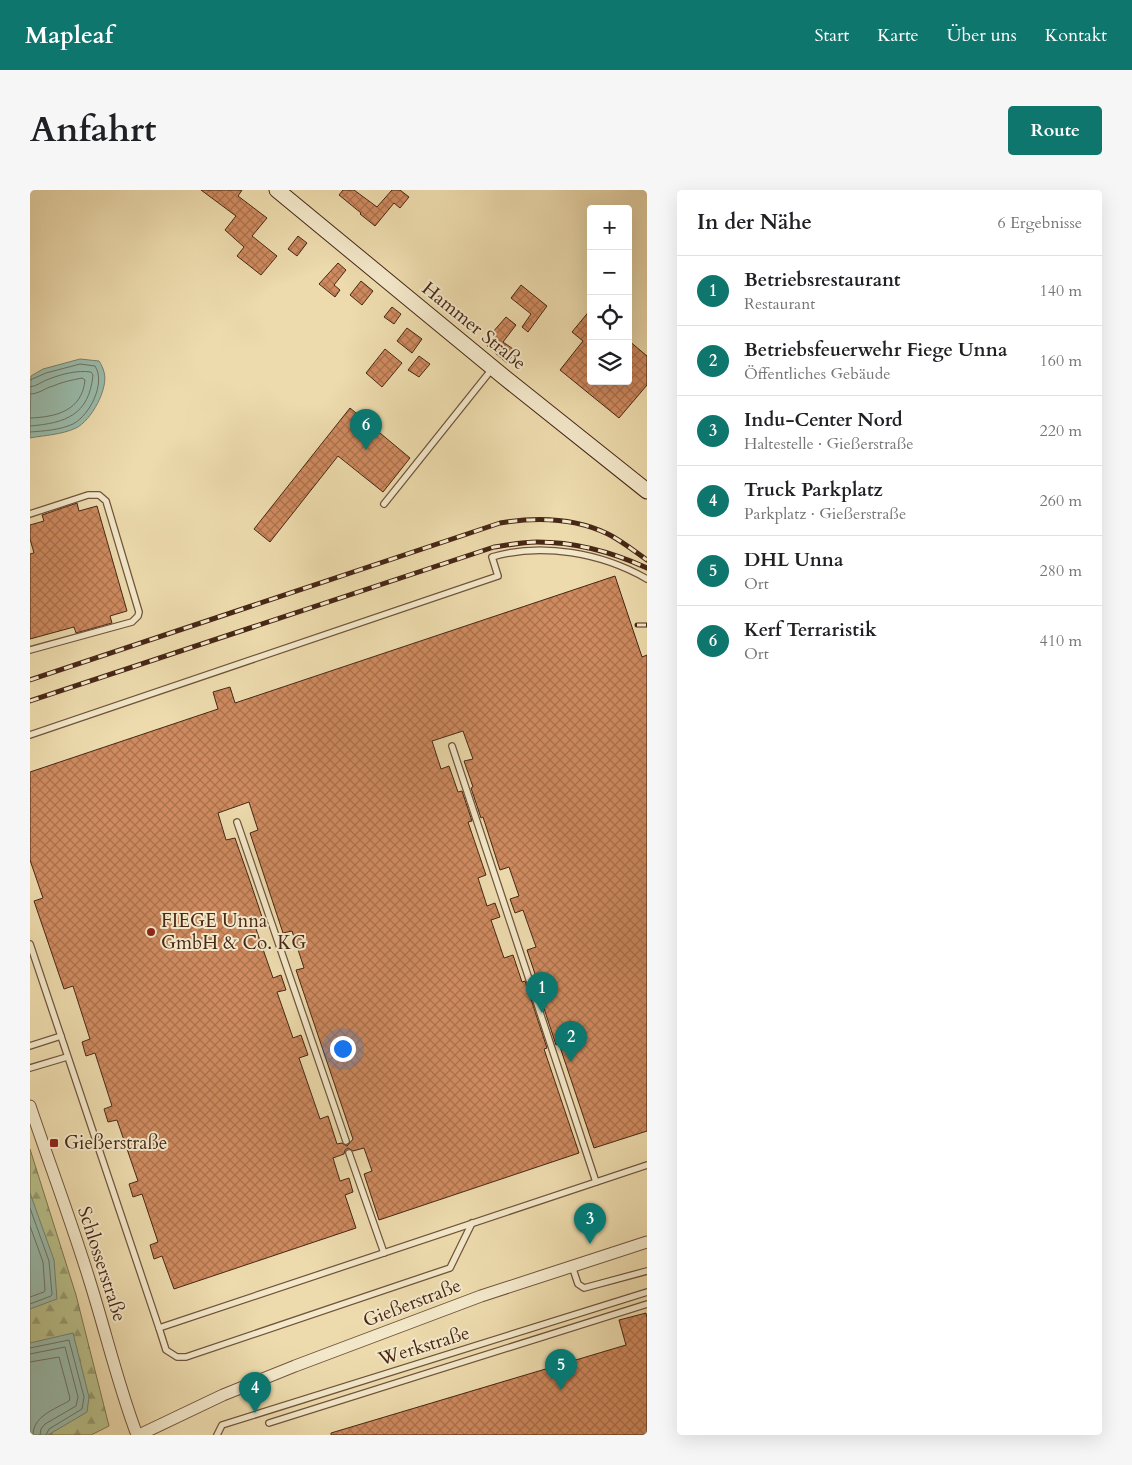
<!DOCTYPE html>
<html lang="de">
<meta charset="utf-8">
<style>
:root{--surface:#fff;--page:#f6f6f6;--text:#202124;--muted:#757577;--line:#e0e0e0;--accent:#0f766e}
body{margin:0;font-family:Cardo,serif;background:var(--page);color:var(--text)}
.controls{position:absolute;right:15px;top:15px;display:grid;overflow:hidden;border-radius:5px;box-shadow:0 5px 20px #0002}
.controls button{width:45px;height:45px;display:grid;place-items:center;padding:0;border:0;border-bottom:1px solid var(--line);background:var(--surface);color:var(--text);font:25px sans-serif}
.you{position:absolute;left:312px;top:858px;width:18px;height:18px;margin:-12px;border:4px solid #fff;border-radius:50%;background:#1a73e8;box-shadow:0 0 0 8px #1a73e833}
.badge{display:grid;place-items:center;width:32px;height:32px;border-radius:50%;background:var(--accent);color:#fff;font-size:16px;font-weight:700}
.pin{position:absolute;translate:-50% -41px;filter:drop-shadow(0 1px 2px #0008)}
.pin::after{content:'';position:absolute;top:26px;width:18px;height:15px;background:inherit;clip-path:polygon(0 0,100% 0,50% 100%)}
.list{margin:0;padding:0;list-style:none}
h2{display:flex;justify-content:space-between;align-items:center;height:65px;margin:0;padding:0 20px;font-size:21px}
h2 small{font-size:16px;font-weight:400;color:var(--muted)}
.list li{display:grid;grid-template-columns:32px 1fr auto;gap:15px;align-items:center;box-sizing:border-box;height:70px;padding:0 20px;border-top:1px solid var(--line)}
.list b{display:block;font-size:19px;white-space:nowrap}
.list p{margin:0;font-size:16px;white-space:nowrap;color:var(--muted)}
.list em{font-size:16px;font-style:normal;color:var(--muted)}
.icon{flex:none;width:28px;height:28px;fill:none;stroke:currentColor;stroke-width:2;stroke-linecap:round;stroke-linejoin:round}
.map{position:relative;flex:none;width:617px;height:1245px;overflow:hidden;border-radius:5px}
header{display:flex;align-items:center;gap:30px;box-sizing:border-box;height:70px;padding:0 25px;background:var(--accent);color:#fff}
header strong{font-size:24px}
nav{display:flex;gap:28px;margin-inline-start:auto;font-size:18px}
.intro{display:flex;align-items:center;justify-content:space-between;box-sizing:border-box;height:120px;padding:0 30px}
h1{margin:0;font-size:35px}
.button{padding:12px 22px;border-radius:5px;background:var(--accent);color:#fff;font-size:18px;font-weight:700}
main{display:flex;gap:30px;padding:0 30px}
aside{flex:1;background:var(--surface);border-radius:5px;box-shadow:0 5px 20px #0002}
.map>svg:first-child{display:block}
.forest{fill:url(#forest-firs);stroke:#807450}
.water{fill:#99bbab;stroke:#78806f}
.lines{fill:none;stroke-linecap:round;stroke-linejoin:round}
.shore{stroke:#707160;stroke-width:1}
.building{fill:url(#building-cross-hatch);stroke:#472716;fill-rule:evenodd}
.service-casing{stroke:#70543c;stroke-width:8}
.minor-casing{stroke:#70543c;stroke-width:13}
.secondary-casing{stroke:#472716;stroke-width:17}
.service{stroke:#f3e8ca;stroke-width:5.5}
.minor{stroke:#f3e8ca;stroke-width:11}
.secondary{stroke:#f3e8ca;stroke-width:15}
.rail-casing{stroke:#472716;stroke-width:5}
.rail{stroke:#f3e8ca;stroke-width:3;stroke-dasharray:9;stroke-linecap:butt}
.poi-dot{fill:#8f2418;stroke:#f3e8ca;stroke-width:2}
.labels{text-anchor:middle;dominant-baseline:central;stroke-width:4;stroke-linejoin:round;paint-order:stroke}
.street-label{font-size:19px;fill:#472716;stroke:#f3e8ca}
.poi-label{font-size:19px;fill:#472716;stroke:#f3e8ca;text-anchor:start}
</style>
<header>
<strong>Mapleaf</strong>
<nav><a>Start</a><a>Karte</a><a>Über uns</a><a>Kontakt</a></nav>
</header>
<div class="intro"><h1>Anfahrt</h1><a class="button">Route</a></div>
<main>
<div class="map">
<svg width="617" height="1245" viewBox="0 0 617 1245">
<defs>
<pattern id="forest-firs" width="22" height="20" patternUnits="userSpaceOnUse" patternTransform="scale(1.25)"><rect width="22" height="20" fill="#b8c08a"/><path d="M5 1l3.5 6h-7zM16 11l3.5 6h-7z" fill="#979c70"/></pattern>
<pattern id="building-cross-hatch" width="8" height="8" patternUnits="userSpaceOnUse" patternTransform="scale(1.25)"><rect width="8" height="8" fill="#cf8a5f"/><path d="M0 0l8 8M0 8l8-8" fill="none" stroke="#aa714d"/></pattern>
</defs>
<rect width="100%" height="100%" fill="#eddbad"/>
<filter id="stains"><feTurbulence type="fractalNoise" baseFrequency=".004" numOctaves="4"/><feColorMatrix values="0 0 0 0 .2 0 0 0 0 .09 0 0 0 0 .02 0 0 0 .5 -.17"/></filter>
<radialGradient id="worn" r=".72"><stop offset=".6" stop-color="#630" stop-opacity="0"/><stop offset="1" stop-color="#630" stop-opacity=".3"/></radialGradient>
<polygon class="forest" points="0,959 46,1105 79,1236 61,1245 0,1245"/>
<g class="water">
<path d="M50 169 69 171C71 174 73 178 74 182 79 198 61 231 46 238 31 245 15 245 0 248L1 186 13 179Z"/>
<polygon points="0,1003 24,1070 27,1109 0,1119"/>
<polygon points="43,1143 59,1207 57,1222 18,1245 0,1245 0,1153"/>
</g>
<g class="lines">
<g class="shore">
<path d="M0 190 16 183 50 174 65 176C76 193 60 225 43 234 30 240 14 241 0 242"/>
<path d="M0 197C8 196 12 191 19 189 32 184 47 180 61 182L63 185C59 225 36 233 0 236"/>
<path d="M0 204C9 204 15 198 23 196 32 192 42 190 52 188L55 190C52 221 26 227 0 228"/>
<polyline points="0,1018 19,1071 22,1104 21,1106 0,1114"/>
<polyline points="0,1036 13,1072 15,1100 14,1102 0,1107"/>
<polyline points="0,1158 39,1150 54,1207 52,1219 19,1239 16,1245"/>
<polyline points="0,1164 35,1157 48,1207 46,1216 15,1234 11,1239 10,1245"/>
<path d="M0 1172 29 1167 40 1208 39 1211C25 1219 3 1226 3 1245"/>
</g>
</g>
<g class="building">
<polygon points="171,0 212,0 208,6 237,28 222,46 247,66 231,85 207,66 214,57 195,40 206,26"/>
<polygon points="313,0 324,0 347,17 362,0 370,0 379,7 370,18 364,13 345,36 330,24 331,23 309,5"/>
<polygon points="268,46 277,53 267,66 258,59"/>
<polygon points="308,73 316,80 304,95 310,100 305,107 289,94"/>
<polygon points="331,91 343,101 332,115 320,105"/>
<polygon points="491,95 517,116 498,142 492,137 501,124 481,108"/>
<polygon points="362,117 371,124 364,134 354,127"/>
<polygon points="561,119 561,191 598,191 598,150 617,166 617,195 589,228 530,180 553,151 542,142"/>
<polygon points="476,127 486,135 473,152 486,161 477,173 457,156 465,146 462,143"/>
<polygon points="377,138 392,149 382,163 367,151"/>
<polygon points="355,159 372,173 352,197 336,183"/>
<polygon points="389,166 400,174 389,187 378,180"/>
<polygon points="320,218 380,268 353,302 308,266 240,352 224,339"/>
<polygon points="47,313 49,321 67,316 97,421 80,426 82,433 46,443 44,437 0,449 0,364 4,363 0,349 0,335 14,331 12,325"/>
<path d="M585 386 612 467 617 465V941L564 958 529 854 526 855 504 788 506 787 497 760 506 757 493 720 485 723 480 709 489 706 479 677 470 680 453 627 451 628 441 598 443 597 434 571 443 569 433 541 402 551 411 579 419 576 428 602 432 601 442 631 438 632 456 685 448 688 457 716 465 713 470 727 461 730 474 768 483 765 492 792 495 791 517 858 514 859 549 963 349 1030 334 984 342 981 334 958 323 961 318 958 315 960 314 964 303 968 310 991 319 988 323 1002 315 1005 326 1038 144 1099 132 1066 124 1069 120 1055 128 1052 112 1004 103 1007 99 994 108 991 87 930 78 932 74 919 82 916 65 863 56 866 52 852 60 849 43 796 34 799 4 711 13 708 0 670V582L188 519 183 502 200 497 205 513ZM219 612 228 640 220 643 253 743 262 741 274 778 266 780 323 949 317 956 312 953 307 954 298 926 290 929 269 868 278 865 271 845 263 848 247 802 256 800 251 785 243 788 225 736 234 733 221 694 205 648 196 650 188 623Z"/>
<polygon points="616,1123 617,1128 617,1245 301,1245 301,1243 596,1155 589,1130"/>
</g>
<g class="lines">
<g class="service-casing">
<g id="service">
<polyline points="354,314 462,179"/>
<polyline points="0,324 58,305 69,305 76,311 109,422 108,426 102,432 0,460"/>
<path d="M0 545 468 386 462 367C512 352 572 363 617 389"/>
<polyline points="422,556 566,992"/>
<polyline points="207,632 316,951"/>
<polyline points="0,754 129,1138 617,975"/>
<polyline points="0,856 31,846"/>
<polyline points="0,878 37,867"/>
<polyline points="319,963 354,1063"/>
<polyline points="542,1076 548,1094 554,1098 617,1081"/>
<polyline points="129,1138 136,1160 147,1167 156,1167 420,1078 442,1033"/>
<polyline points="239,1233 617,1114"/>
<polyline points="187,1245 192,1235 617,1102"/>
</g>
</g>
<g class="minor-casing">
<g id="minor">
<path d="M0 916C20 975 42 1033 60 1092 76 1143 88 1195 107 1245"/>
<polyline points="109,1245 193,1205 265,1176 451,1106 617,1052"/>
</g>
</g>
<g class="secondary-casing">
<polyline id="secondary" points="247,0 474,187 617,301"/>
</g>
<use href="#service" class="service"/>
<use href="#minor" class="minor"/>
<use href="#secondary" class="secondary"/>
<g class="rail-casing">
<g id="rail">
<polyline points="607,435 617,435"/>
<path d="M0 490 470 333C506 327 545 328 578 344 592 351 604 361 617 370"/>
<path d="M0 511 464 357C478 355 493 352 507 352 546 352 582 362 617 378"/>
</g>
</g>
<use href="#rail" class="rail"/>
</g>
<g class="poi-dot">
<circle cx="121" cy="742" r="5"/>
<rect x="19" y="948" width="10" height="10" rx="2.5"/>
</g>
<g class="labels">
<g class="street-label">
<text transform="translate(444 136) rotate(39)">Hammer Straße</text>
<text transform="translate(72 1074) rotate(72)">Schlosserstraße</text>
<text transform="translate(382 1113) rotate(-21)">Gießerstraße</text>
<text transform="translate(394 1156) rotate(-17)">Werkstraße</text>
</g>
<g class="poi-label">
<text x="131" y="731">FIEGE Unna<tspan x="131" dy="22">GmbH &amp; Co. KG</tspan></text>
<text x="34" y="953">Gießerstraße</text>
</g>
</g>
<rect width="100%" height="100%" filter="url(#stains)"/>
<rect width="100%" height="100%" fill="url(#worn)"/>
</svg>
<div class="controls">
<button>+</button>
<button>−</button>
<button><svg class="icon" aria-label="locate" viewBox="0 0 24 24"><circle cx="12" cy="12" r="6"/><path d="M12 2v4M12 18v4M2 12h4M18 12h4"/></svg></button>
<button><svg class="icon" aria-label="layers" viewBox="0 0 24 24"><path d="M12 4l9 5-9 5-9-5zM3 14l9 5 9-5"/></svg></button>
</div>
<div class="you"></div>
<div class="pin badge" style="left:512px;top:823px">1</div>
<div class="pin badge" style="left:541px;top:872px">2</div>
<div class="pin badge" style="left:560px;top:1054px">3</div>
<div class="pin badge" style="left:225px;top:1223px">4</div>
<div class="pin badge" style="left:531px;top:1200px">5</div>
<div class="pin badge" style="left:336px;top:260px">6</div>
</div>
<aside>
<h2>In der Nähe<small>6 Ergebnisse</small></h2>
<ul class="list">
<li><span class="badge">1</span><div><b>Betriebsrestaurant</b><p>Restaurant</p></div><em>140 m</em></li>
<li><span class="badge">2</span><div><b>Betriebsfeuerwehr Fiege Unna</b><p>Öffentliches Gebäude</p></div><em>160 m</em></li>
<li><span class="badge">3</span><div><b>Indu-Center Nord</b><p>Haltestelle · Gießerstraße</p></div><em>220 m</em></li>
<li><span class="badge">4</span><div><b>Truck Parkplatz</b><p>Parkplatz · Gießerstraße</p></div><em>260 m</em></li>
<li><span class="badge">5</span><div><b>DHL Unna</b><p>Ort</p></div><em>280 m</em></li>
<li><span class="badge">6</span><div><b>Kerf Terraristik</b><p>Ort</p></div><em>410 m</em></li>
</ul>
</aside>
</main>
